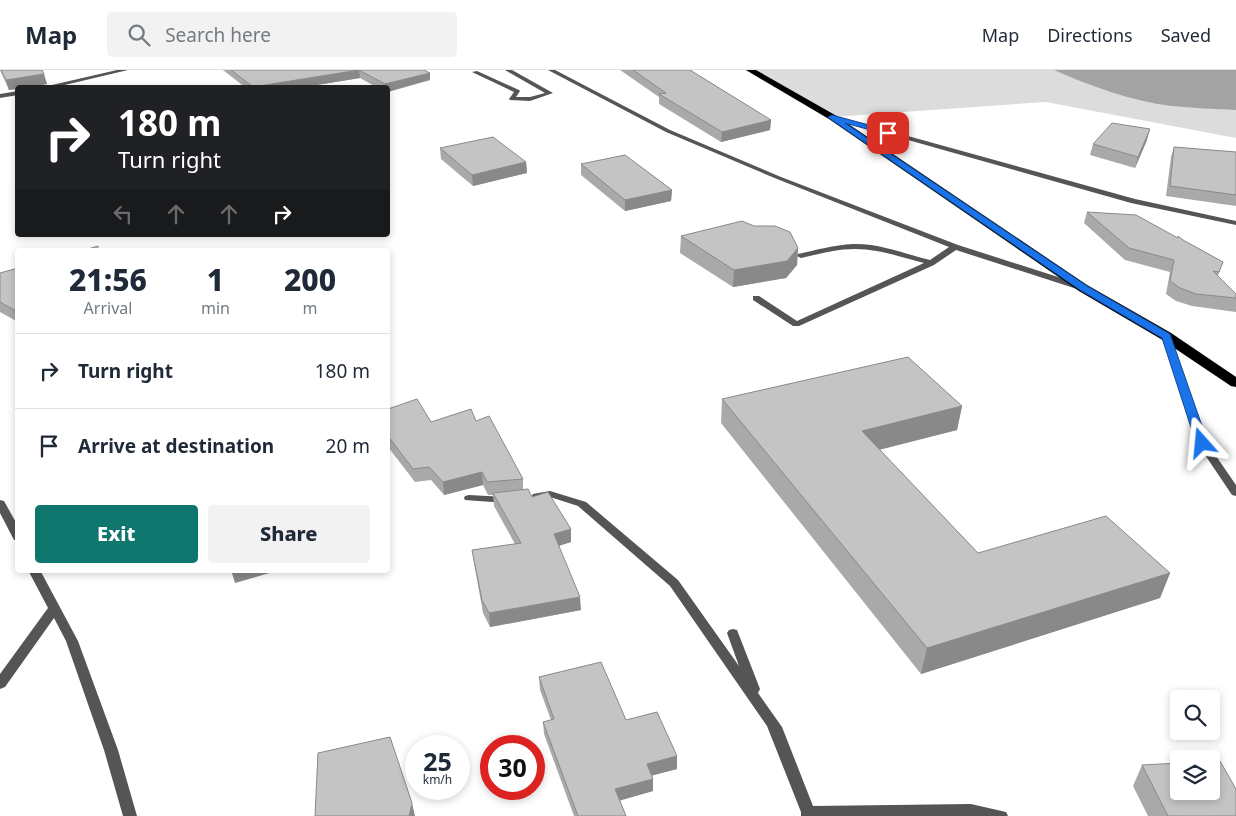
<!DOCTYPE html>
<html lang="en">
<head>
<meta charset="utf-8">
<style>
	:root { --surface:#fff; --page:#f2f2f3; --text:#1f2937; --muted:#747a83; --line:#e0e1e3; --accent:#0f766e }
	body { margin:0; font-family:"Noto Sans",sans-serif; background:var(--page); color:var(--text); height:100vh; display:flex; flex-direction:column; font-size:19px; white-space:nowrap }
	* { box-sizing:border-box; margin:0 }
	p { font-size:16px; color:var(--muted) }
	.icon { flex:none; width:28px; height:28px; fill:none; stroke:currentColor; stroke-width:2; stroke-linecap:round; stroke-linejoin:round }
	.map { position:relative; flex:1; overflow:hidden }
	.panel { position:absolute; left:15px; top:178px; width:375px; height:325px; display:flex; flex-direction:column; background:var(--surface); border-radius:5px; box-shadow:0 2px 8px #0003 }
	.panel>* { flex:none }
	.top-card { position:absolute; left:15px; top:15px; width:375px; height:152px; border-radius:5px; box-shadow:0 2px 8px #0003; background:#202124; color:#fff; overflow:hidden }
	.buttons { position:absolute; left:1170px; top:620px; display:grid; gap:10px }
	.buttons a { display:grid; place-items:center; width:50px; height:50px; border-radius:5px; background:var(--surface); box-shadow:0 2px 8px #0003; font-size:25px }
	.speed { position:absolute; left:405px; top:665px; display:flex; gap:10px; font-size:25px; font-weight:700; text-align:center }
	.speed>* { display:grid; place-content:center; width:65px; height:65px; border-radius:50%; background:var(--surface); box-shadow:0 2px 8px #0003; line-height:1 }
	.speed small { font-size:12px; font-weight:400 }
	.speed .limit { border:8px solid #d22; background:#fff; color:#111 }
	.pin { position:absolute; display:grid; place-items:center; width:42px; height:42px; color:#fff; margin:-21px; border-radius:10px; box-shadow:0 2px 8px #0006 }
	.me { position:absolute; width:55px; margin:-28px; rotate:342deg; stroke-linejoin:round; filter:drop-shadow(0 0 4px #0008) }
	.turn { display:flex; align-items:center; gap:18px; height:105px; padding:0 20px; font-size:22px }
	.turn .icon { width:65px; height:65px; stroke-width:2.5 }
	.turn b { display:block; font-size:35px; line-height:42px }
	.lanes { display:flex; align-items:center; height:48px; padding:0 20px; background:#0003; justify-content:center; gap:25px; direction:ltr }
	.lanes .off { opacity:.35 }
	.eta { display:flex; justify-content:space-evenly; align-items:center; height:85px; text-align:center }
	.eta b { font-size:30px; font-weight:800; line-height:35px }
	.action { display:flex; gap:10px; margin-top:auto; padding:10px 20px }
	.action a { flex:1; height:58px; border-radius:5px; background:var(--accent); color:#fff; font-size:20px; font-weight:800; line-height:58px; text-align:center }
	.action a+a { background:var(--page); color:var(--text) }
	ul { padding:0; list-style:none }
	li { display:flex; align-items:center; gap:15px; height:75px; padding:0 20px; border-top:1px solid var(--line) }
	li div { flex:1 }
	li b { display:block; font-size:19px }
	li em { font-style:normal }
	header { display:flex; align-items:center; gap:30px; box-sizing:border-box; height:70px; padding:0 25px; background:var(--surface); border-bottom:1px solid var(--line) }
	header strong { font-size:24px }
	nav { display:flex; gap:28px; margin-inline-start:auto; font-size:18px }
	.search { width:350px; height:45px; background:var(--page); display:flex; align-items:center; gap:12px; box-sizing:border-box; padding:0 18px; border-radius:5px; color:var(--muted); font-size:19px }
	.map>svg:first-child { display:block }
	.green { fill:#dcdcdc }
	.water { fill:#a3a3a3 }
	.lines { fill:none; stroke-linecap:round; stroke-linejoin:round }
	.highway-casing { stroke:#dbdbdb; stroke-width:1 }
	.street { fill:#555; fill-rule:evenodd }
	.highway { fill:#000; fill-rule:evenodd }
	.wall { fill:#a9a9a9 }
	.shaded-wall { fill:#898989 }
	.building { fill:#c4c4c4; stroke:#898989 }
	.route { fill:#1a73e8; stroke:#114b97 }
</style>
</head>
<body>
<header>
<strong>Map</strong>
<div class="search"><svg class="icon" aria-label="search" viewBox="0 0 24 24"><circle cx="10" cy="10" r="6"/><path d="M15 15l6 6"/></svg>Search here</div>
<nav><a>Map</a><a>Directions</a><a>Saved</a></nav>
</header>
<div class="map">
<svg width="1236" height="746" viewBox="0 0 1236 746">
	<rect width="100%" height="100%" fill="#fff"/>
	<polygon class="green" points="750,0 1054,0 1129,27 1150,32 1171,36 1236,40 1236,68 1046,32 832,47"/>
	<path class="water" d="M1054 0H1236V40C1214 39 1193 38 1171 36 1132 31 1090 16 1054 0Z"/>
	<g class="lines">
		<defs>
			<polygon id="highway" points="746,0 756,0 835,45 1087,215 1171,263 1236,307 1236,317 1231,316 1161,269 1079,221 829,49"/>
		</defs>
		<use href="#highway" class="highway-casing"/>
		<g class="street">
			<polygon points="117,0 128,0 52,18 39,18"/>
			<polygon points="505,0 512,0 553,23 530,31 510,30 509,29 514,22 472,2 477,1 519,20 520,21 516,27 530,27 545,23"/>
			<path d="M548 0H555L670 60 781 107 958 175 1083 215 1084 217 1083 219H1077L956 180 934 195 799 256H793L753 230V226H759L797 251 924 193C901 187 878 179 855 179 836 179 819 184 801 188L797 186 798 184C816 180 834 175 853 174 879 173 905 184 930 190L949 177 777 109 666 62Z"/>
			<polygon points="18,21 18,25 0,28 0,24"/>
			<polygon points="832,45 1135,129 1236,151 1236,155 1131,133 830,48 829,47"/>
			<polygon points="1166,263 1170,266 1207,373 1236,415 1236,426 1232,425 1197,373 1162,266"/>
			<polygon points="550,421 586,432 678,510 739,596 727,563 729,560 733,559 737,560 760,619 758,623 782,657 813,736 971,734 1006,742 1008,746 801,746 801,742 767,656 670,516 578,436 550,427 537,429 532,426 533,424"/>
			<polygon points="469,425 506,427 511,430 506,433 465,430 464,428 465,426"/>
			<polygon points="0,430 4,431 18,456 18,470 14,470 0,443"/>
			<polygon points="28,500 40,500 78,571 118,680 137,746 123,746 104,680 66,571 54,548 5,617 0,619 0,604 48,538"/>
		</g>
		<use href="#highway" class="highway"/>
	</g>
	<g class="wall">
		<polygon points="0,0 42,0 47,14 25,18 18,18 9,20"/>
		<polygon points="223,0 424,0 430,3 430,10 388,18 378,18 360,8 298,18 246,18"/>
		<polygon points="620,0 690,0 771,50 770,60 721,72 659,34 659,27"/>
		<polygon points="1147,70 1135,98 1090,85 1093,74"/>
		<polygon points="1174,77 1236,82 1236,136 1166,126 1171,87"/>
		<polygon points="440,78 526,92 527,103 473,116 441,89"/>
		<polygon points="581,94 672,120 671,131 625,141 581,105"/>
		<polygon points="1087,142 1183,170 1223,192 1218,206 1236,224 1236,242 1192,236 1176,231 1166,224 1170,202 1125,190 1084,153"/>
		<polygon points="681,166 798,178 797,195 786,208 733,217 680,183"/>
		<polygon points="18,198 18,252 0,242 0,203"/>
		<polygon points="722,329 962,336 957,360 879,380 978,483 1170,503 1160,528 921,604 721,353"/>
		<polygon points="388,339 431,352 476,351 523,409 523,419 532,427 571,472 559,476 581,540 490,557 483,543 474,493 472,480 515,474 494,436 493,425 488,425 483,415 444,425 431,410 415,412 388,377"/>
		<polygon points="539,607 626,650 677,686 677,699 652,705 653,721 620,730 626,746 574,746 544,664 543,652 551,650 540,620"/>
		<polygon points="1142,695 1236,746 1148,746 1133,716"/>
	</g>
	<g class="shaded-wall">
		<polygon points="359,0 360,8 298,18 253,17"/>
		<polygon points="430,3 430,10 388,22 388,18 386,18 385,14"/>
		<polygon points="44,4 47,14 25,18 18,18 18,19 9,20 6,10"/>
		<polygon points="771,50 770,60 721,72 722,62"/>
		<polygon points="1150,59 1147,70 1135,98 1138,87"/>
		<polygon points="526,92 527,103 473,116 472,105"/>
		<polygon points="672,120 671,131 625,141 625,130"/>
		<polygon points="798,178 797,195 786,208 733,217 734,200"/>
		<polygon points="18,239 18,251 14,240"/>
		<polygon points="962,336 957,360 858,385 862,361"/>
		<polygon points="482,402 483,415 444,425 443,412"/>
		<polygon points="571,459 571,472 554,477 554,464"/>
		<polygon points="231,500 280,500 235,513"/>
		<polygon points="1170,503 1160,528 921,604 927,578"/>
		<polygon points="580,527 581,540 490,557 489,543"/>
		<polygon points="677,686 677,699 647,707 647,694"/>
		<polygon points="653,709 653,721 615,732 615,719"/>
		<polygon points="412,733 415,746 409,746"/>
	</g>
	<g class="building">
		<polygon points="1,0 42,0 44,4 6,10"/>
		<polygon points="231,0 424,0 430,3 385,14 359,0 253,17"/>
		<polygon points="633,0 690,0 771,50 722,62 659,24 666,23"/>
		<polygon points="1112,53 1150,59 1138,87 1093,74"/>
		<polygon points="493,67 526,92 472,105 440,78"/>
		<polygon points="1174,77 1236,82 1236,125 1170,116"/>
		<polygon points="625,85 672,120 625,130 581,94"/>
		<polygon points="1087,142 1136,145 1178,168 1178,166 1183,170 1223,192 1219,202 1213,201 1236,224 1236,228 1196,224 1180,218 1170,211 1174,190 1129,178"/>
		<polygon points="742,151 754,156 775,156 790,162 798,178 787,191 734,200 681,166"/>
		<polygon points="98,176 98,180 85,180"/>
		<polygon points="18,198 18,239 14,240 0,232 0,203"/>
		<polygon points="908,287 962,336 862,361 978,483 1106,446 1170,503 927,578 722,329"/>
		<polygon points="417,329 431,352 471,339 476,351 489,346 523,409 487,412 482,402 443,412 429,397 413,399 388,366 388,339"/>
		<polygon points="528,419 532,427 548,422 571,459 554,464 580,527 489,543 482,530 472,480 521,473 493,423"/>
		<polygon points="601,592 626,650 657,642 677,686 647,694 653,709 615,719 626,746 578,746 543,652 554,649 539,607"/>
		<polygon points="390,667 412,733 409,746 315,746 318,683"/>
		<polygon points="1211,691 1220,691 1236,719 1236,746 1168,746 1142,695 1179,693 1179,721 1211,721"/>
	</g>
	<polygon class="route" points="832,45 891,61 891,64 888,65 845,53 1087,216 1170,264 1208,373 1206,375 1202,376 1196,373 1162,268 1080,220 829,48 828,47"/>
</svg>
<div class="buttons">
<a><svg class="icon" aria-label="search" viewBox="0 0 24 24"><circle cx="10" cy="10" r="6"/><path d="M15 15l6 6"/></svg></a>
<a><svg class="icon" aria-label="layers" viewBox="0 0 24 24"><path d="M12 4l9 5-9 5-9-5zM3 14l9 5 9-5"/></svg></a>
</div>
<div class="speed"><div>25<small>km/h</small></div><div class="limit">30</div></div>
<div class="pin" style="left:888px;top:63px;background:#d93025"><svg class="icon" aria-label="arrive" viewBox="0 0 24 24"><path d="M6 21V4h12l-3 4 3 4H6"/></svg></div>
<svg class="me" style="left:1202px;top:373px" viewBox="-20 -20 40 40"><path d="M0-17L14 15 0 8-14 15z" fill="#1a73e8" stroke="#fff" stroke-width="4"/></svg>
<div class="top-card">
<div class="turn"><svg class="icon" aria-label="right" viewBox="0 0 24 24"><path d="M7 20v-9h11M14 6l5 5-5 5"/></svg><div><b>180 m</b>Turn right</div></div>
<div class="lanes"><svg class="icon off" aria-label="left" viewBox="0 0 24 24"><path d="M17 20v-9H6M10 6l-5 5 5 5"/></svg><svg class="icon off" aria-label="ahead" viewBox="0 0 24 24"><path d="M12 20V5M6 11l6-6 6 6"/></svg><svg class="icon off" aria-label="ahead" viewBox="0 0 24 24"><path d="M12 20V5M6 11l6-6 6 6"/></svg><svg class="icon" aria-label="right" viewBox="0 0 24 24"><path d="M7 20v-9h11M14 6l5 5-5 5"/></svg></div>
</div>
<section class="panel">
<div class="eta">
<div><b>21:56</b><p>Arrival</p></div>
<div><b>1</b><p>min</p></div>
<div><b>200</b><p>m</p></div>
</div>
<ul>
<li><svg class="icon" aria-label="right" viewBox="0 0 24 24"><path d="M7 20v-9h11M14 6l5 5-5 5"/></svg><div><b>Turn right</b></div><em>180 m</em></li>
<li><svg class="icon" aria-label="arrive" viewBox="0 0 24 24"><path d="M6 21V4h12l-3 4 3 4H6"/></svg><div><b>Arrive at destination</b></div><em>20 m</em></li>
</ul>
<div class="action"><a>Exit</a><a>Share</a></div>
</section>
</div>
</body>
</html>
